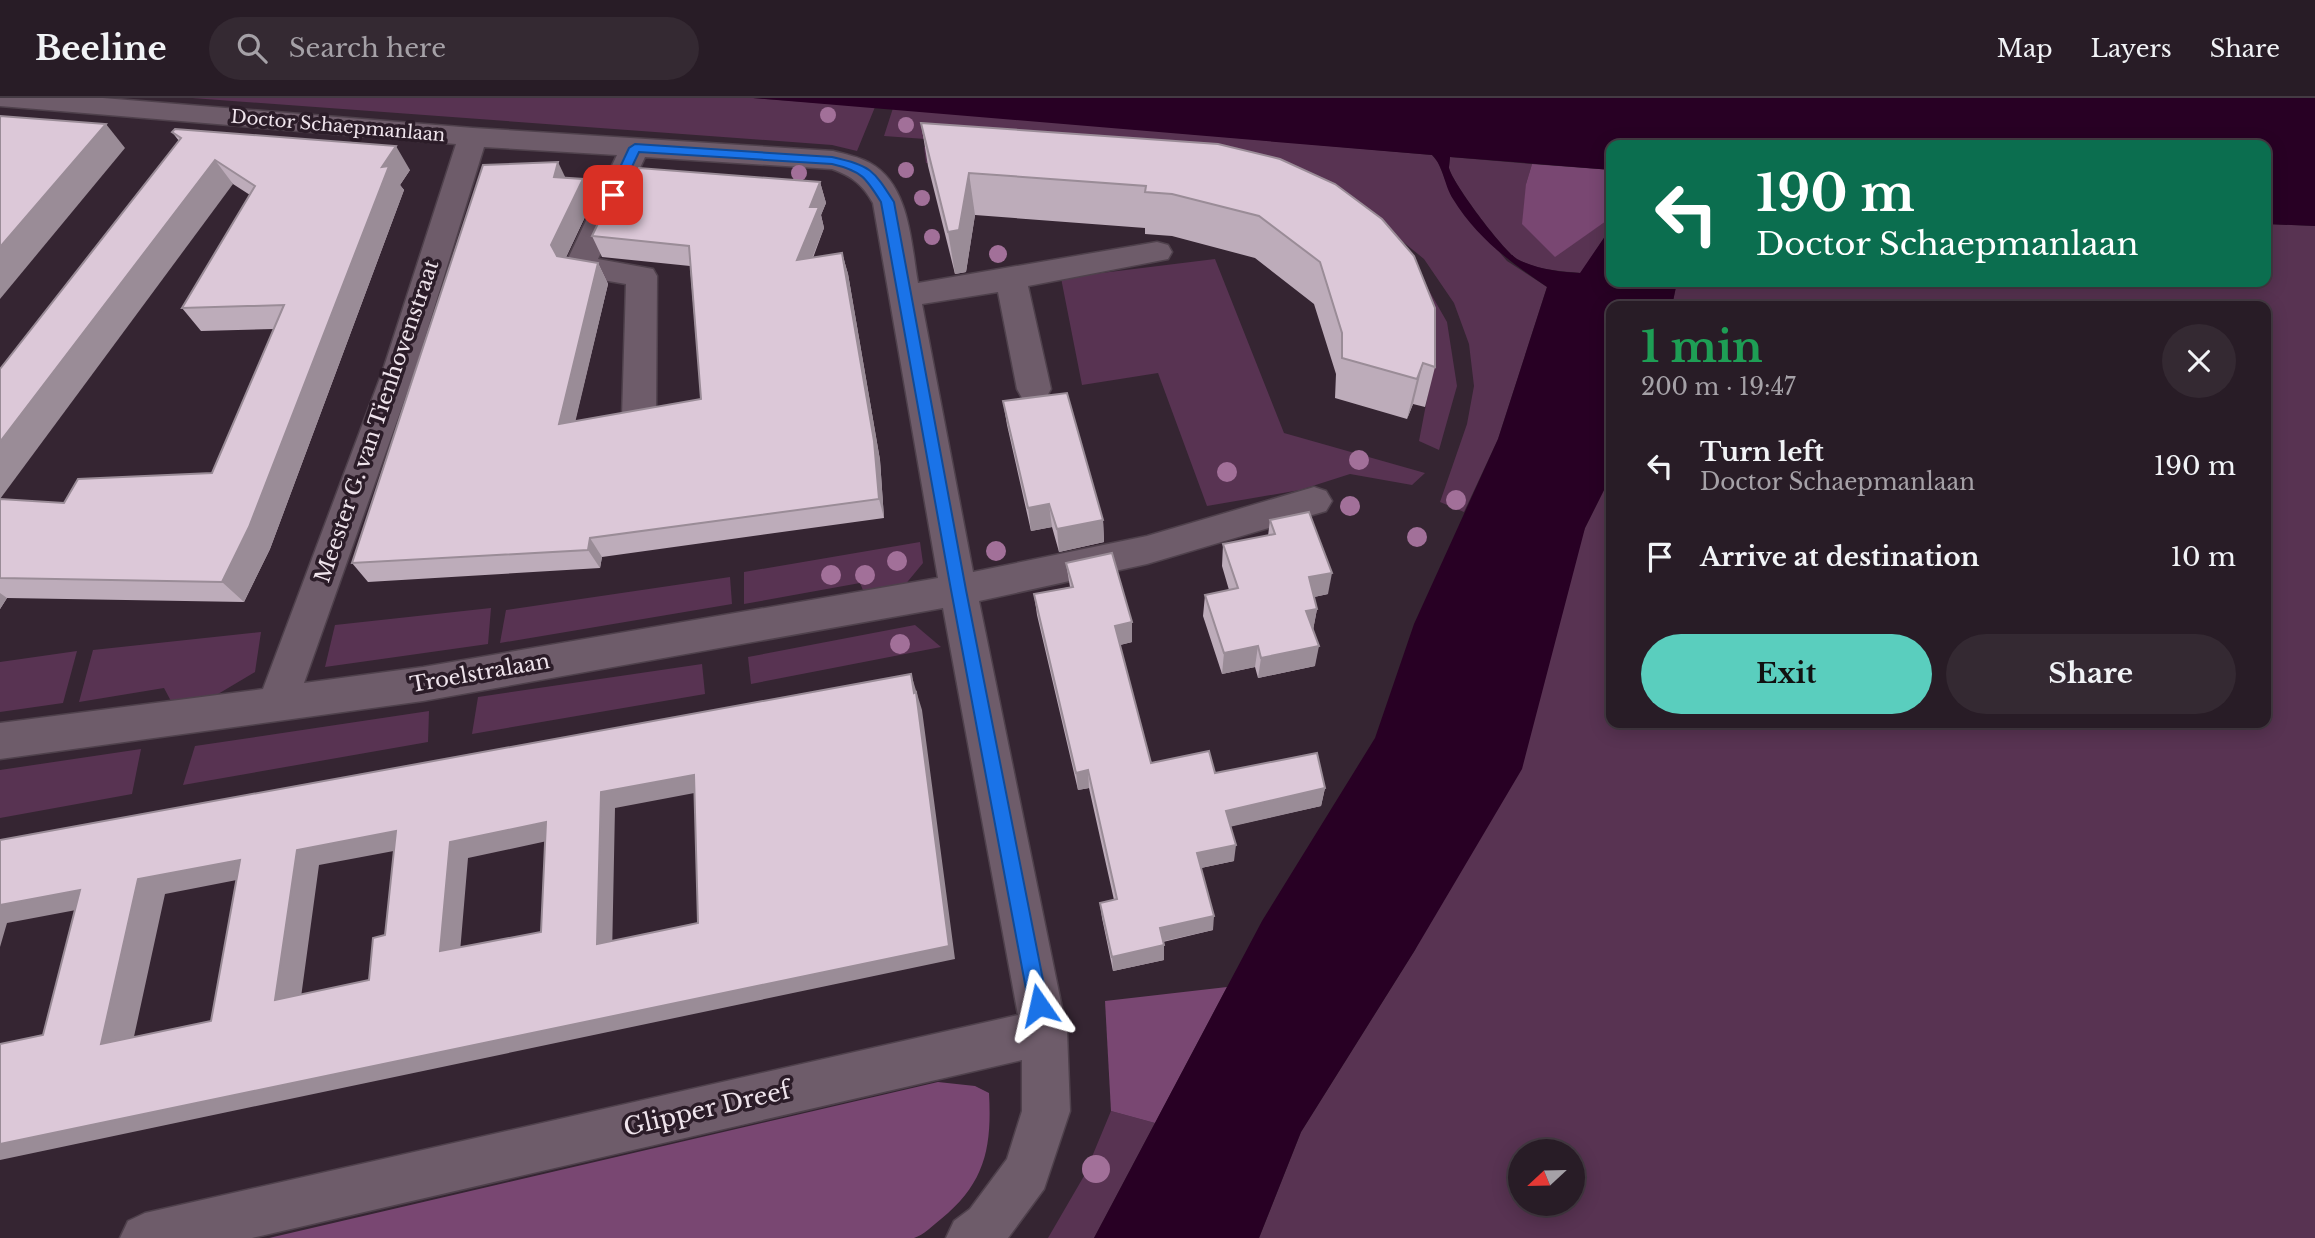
<!DOCTYPE html>
<html lang="en">
<head>
<meta charset="utf-8">
<style>
	:root { --surface:#281c26; --page:#342932; --text:#f1f3f6; --muted:#a5a1a7; --line:#443a43; --accent:#5acebe }
	body { margin:0; font-family:"Libre Baskerville",serif; background:var(--page); color:var(--text); height:100vh; display:flex; flex-direction:column; font-size:26px; white-space:nowrap }
	* { box-sizing:border-box; margin:0 }
	p { font-size:23px; color:var(--muted) }
	.icon { flex:none; width:38px; height:38px; fill:none; stroke:currentColor; stroke-width:2; stroke-linecap:round; stroke-linejoin:round }
	.map { position:relative; flex:1; overflow:hidden }
	.details { position:absolute; left:1606px; top:203px; width:665px; height:427px; display:flex; flex-direction:column; background:var(--surface); border-radius:14px; box-shadow:0 4px 18px #0003,0 0 0 2px var(--line) }
	.details>* { flex:none }
	.hud { position:absolute; left:1606px; top:42px; width:665px; height:147px; border-radius:14px; box-shadow:0 4px 18px #0003,0 0 0 2px var(--line); background:#0b6e4f; color:#fff; overflow:hidden }
	.needle { width:46px; rotate:248deg }
	.tools { position:absolute; left:1508px; top:1041px; display:grid; gap:14px }
	.tools a { display:grid; place-items:center; width:77px; height:77px; border-radius:50%; background:var(--surface); box-shadow:0 4px 18px #0003,0 0 0 2px var(--line); font-size:35px }
	.pin { position:absolute; display:grid; place-items:center; width:60px; height:60px; color:#fff; margin:-30px; border-radius:14px; box-shadow:0 4px 10px #0006 }
	.me { position:absolute; width:77px; margin:-38px; rotate:349deg; stroke-linejoin:round; filter:drop-shadow(0 0 5px #0008) }
	.turn { display:flex; align-items:center; gap:24px; height:147px; padding:0 35px; font-size:32px }
	.turn .icon { width:91px; height:91px; stroke-width:2.5 }
	.turn b { display:block; font-size:49px; line-height:60px }
	.round { display:grid; place-items:center; flex:none; width:74px; height:74px; border-radius:37px; background:var(--page) }
	.summary { display:flex; align-items:center; justify-content:space-between; height:119px; padding:0 35px }
	h1 { font-size:42px; font-weight:700; line-height:52px; color:#1e9e55 }
	.action { display:flex; gap:14px; margin-top:auto; padding:14px 35px }
	.action a { flex:1; height:80px; border-radius:42px; background:var(--accent); color:#111; font-size:28px; font-weight:700; line-height:80px; text-align:center }
	.action a+a { background:var(--page); color:var(--text) }
	ul { padding:0; list-style:none }
	li { display:flex; align-items:center; gap:21px; height:91px; padding:0 35px }
	li div { flex:1 }
	li b { display:block; font-size:26px }
	li em { font-style:normal }
	header { display:flex; align-items:center; gap:42px; box-sizing:border-box; height:98px; padding:0 35px; background:var(--surface); border-bottom:2px solid var(--line) }
	header strong { font-size:33px }
	nav { display:flex; gap:38px; margin-inline-start:auto; font-size:24px }
	.search { width:490px; height:63px; background:var(--page); display:flex; align-items:center; gap:18px; box-sizing:border-box; padding:0 24px; border-radius:38px; color:var(--muted); font-size:26px }
	.map>svg:first-child { display:block }
	.green { fill:#583352; fill-rule:evenodd }
	.forest { fill:#794772 }
	.water { fill:#280024 }
	.lines { fill:none; stroke-linecap:round; stroke-linejoin:round }
	.minor-casing { stroke:#4f414c; stroke-width:3 }
	.minor { fill:#6e5c6a; fill-rule:evenodd }
	.tree { fill:#a27099 }
	.wall { fill:#bdacba }
	.shaded-wall { fill:#9a8c97 }
	.building { fill:#dcc8d8; stroke:#9a8c97; stroke-width:2; fill-rule:evenodd }
	.route { fill:#1a73e8; stroke:#114b97; stroke-width:2 }
	.labels { text-anchor:middle; stroke-width:7; stroke-linejoin:round; paint-order:stroke }
	.far-street-label { font-size:18px; fill:#efe4ec; stroke:#2b1c28 }
	.street-label { font-size:21px; fill:#efe4ec; stroke:#2b1c28 }
	.near-street-label { font-size:24px; fill:#efe4ec; stroke:#2b1c28 }
</style>
</head>
<body>
<header>
<strong>Beeline</strong>
<div class="search"><svg class="icon" aria-label="search" viewBox="0 0 24 24"><circle cx="10" cy="10" r="6"/><path d="M15 15l6 6"/></svg>Search here</div>
<nav><a>Map</a><a>Layers</a><a>Share</a></nav>
</header>
<div class="map">
<svg width="2315" height="1140" viewBox="0 0 2315 1140">
	<rect width="100%" height="100%" fill="#352532"/>
	<g class="green">
		<polygon points="192,0 753,0 875,9 857,53 832,47"/>
		<polygon points="893,10 1432,57 1438,64 1452,99 1507,163 1547,189 1498,341 1464,414 1440,404 1467,326 1474,288 1469,246 1454,205 1424,161 1369,116 1176,59 884,38"/>
		<polygon points="924,49 1242,74 1419,175 1447,224 1457,288 1439,352 1419,343 1436,254 1421,211 1244,95 926,65"/>
		<path d="M1450 59 1532 66 1526 86 1555 158 1612 119V128L1581 175C1560 173 1536 172 1517 161 1503 152 1453 86 1449 70 1449 69 1450 60 1450 59Z"/>
		<path d="M2266 126 2315 128V1140H1259L1301 1034 1415 852 1585 430 1612 376V625H2266V208H1672L1677 184H2266ZM1521 1054H1573V1106H1521Z"/>
		<polygon points="1215,161 1284,335 1425,375 1412,387 1350,376 1300,392 1207,408 1158,275 1082,287 1061,180"/>
		<polygon points="920,444 923,465 904,488 865,497 860,485 744,506 744,474"/>
		<polygon points="730,479 732,506 500,545 506,512"/>
		<polygon points="491,510 488,546 325,569 335,527"/>
		<polygon points="915,527 941,549 751,586 748,559"/>
		<polygon points="261,534 255,574 218,596 172,605 164,590 79,604 93,552"/>
		<polygon points="77,553 63,605 0,614 0,564"/>
		<polygon points="702,566 705,596 472,636 478,599"/>
		<polygon points="429,613 428,644 183,687 195,648"/>
		<polygon points="141,651 132,696 0,720 0,672"/>
		<polygon points="1111,1013 1155,1025 1094,1140 1048,1140 1084,1078"/>
	</g>
	<g class="forest">
		<polygon points="1532,66 1612,72 1612,119 1555,159 1522,126 1526,86"/>
		<polygon points="1227,889 1155,1025 1111,1013 1105,903"/>
		<path d="M938 984 975 988 989 995C992 1050 985 1085 941 1121 932 1128 924 1137 914 1140H269Z"/>
	</g>
	<path class="water" d="M753 0H2315V128L2266 126V47H1612V72L1450 59C1450 61 1449 68 1449 70 1453 86 1503 152 1517 161 1536 171 1560 174 1580 175L1612 128V184H1677L1672 208H1612V376L1585 430 1522 671 1415 852 1301 1034 1259 1140H1094L1262 823 1375 640 1414 526 1498 341 1547 189C1510 164 1477 140 1453 101 1444 87 1444 69 1432 57Z"/>
	<g class="lines">
		<defs>
			<path id="minor" d="M0 0H103L473 30 833 53C845 56 859 59 870 65 910 87 911 146 918 185L1157 144 1168 147 1172 154 1168 161 1028 188 1051 291 1046 300 1034 303 1022 300 1017 291 998 194 922 206 973 474 1147 438 1314 389 1326 393 1332 403 1326 413 1147 466 979 503 1067 934 1070 1013 1044 1091 1008 1140H946L954 1123 970 1111 1007 1061 1022 1013V962L252 1140H120L128 1123 145 1115 1018 917 943 510 423 603 0 661V625L263 591 383 272 456 46 0 8ZM484 49 617 57 564 169 568 176 626 186 622 319 627 328 639 331 651 328 656 319 657 178 653 171 598 161 645 59 832 71C852 78 863 87 873 105L938 480 423 569 304 585 415 272Z"/>
		</defs>
		<use href="#minor" class="minor-casing"/>
		<use href="#minor" class="minor"/>
	</g>
	<g class="tree">
		<circle cx="828" cy="17" r="8"/>
		<circle cx="906" cy="27" r="8"/>
		<circle cx="906" cy="72" r="8"/>
		<circle cx="799" cy="75" r="8"/>
		<circle cx="922" cy="100" r="8"/>
		<circle cx="932" cy="139" r="8"/>
		<circle cx="998" cy="156" r="9"/>
		<circle cx="1359" cy="362" r="10"/>
		<circle cx="1227" cy="374" r="10"/>
		<circle cx="1456" cy="402" r="10"/>
		<circle cx="1350" cy="408" r="10"/>
		<circle cx="1417" cy="439" r="10"/>
		<circle cx="996" cy="453" r="10"/>
		<circle cx="897" cy="463" r="10"/>
		<circle cx="831" cy="477" r="10"/>
		<circle cx="865" cy="477" r="10"/>
		<circle cx="900" cy="546" r="10"/>
		<circle cx="1096" cy="1071" r="14"/>
	</g>
	<g class="wall">
		<polygon points="921,25 1218,46 1435,269 1425,309 1413,306 1407,321 1335,300 1336,276 1314,206 1255,160 1172,138 1145,136 1145,130 975,117 966,174 955,176 928,68"/>
		<polygon points="172,34 410,72 400,87 404,92 270,451 244,504 7,500 0,511 0,401 64,405 212,375 274,231 201,233 182,210 250,97 233,86 179,43"/>
		<polygon points="565,80 593,102 566,159 598,165 608,186 575,323 701,301 690,168 602,159 592,138 632,85 820,84 826,105 821,117 824,130 813,160 842,155 848,176 880,362 884,420 602,459 600,470 368,484 352,465"/>
		<polygon points="1003,303 1103,422 1104,444 1059,454 1052,429 1031,433 1007,327"/>
		<polygon points="1270,422 1328,496 1314,499 1317,511 1313,532 1315,568 1258,580 1255,569 1222,576 1203,518 1205,497 1229,492 1222,468 1223,446 1268,438"/>
		<polygon points="1066,465 1132,524 1132,544 1120,547 1151,665 1325,690 1321,708 1231,728 1234,763 1201,770 1213,832 1163,844 1164,862 1113,873 1102,820 1100,805 1114,802 1089,690 1078,692 1037,517 1034,496 1070,489"/>
	</g>
	<g class="shaded-wall">
		<polygon points="106,26 125,50 0,201 0,149"/>
		<polygon points="396,48 410,72 400,87 404,92 270,451 244,504 222,484 382,69"/>
		<polygon points="215,62 233,86 0,401 0,344"/>
		<polygon points="558,64 568,85 554,79"/>
		<polygon points="969,75 975,117 966,174 955,176 948,134"/>
		<polygon points="583,81 593,102 562,168 551,147"/>
		<polygon points="820,84 826,105 821,117 824,130 803,183 797,162 810,109"/>
		<polygon points="842,155 848,176 880,362 884,420 879,401"/>
		<polygon points="598,165 608,186 570,346 559,326"/>
		<polygon points="1423,265 1413,306 1407,321 1417,281"/>
		<polygon points="1049,406 1052,429 1031,433 1028,410"/>
		<polygon points="1103,422 1104,444 1059,454 1057,431"/>
		<polygon points="590,440 602,459 600,470 588,452"/>
		<polygon points="1332,475 1328,496 1305,501 1309,479"/>
		<polygon points="0,495 7,500 0,511"/>
		<polygon points="1317,511 1313,532 1306,513"/>
		<polygon points="1132,524 1132,544 1116,548 1115,528"/>
		<polygon points="1258,548 1255,569 1222,576 1224,555"/>
		<polygon points="1319,548 1315,568 1258,580 1261,560"/>
		<polygon points="911,576 922,612 955,861 0,1062 0,1046 949,848"/>
		<polygon points="1088,672 1089,690 1078,692 1076,675"/>
		<polygon points="694,677 705,693 615,710 612,859 597,846 601,694"/>
		<polygon points="1325,690 1321,708 1225,730 1226,713"/>
		<polygon points="546,724 561,740 468,760 459,866 440,853 450,744"/>
		<polygon points="396,733 415,749 319,767 299,914 275,902 297,752"/>
		<polygon points="1236,747 1234,763 1196,771 1197,755"/>
		<polygon points="240,762 263,777 165,796 130,957 101,946 138,781"/>
		<polygon points="80,792 108,806 7,825 0,849 0,807"/>
		<polygon points="1214,818 1213,832 1160,844 1160,830"/>
		<polygon points="1164,847 1164,862 1113,873 1112,859"/>
	</g>
	<g class="building">
		<polygon points="0,18 106,26 0,149"/>
		<polygon points="921,25 1218,46 1280,61 1335,86 1382,121 1414,158 1435,210 1435,269 1423,265 1417,281 1342,260 1342,235 1320,164 1259,118 1172,96 1145,94 1146,88 969,75 959,132 948,134"/>
		<polygon points="175,31 396,48 382,69 389,68 249,429 222,484 0,480 0,401 64,405 78,381 212,375 284,207 182,210 255,88 215,62 0,344 0,271 181,40 172,34"/>
		<polygon points="558,64 554,79 583,81 551,147 557,158 598,165 559,326 701,301 689,148 592,138 618,84 632,85 639,70 820,84 810,109 819,109 797,162 842,155 874,343 879,401 590,440 588,452 352,465 483,67"/>
		<polygon points="1067,295 1103,422 1057,431 1049,406 1028,410 1003,303"/>
		<polygon points="1309,414 1332,475 1309,479 1317,511 1306,513 1319,548 1261,560 1258,548 1224,555 1205,497 1238,490 1223,446 1275,436 1270,422"/>
		<polygon points="1112,455 1132,524 1115,528 1151,665 1209,653 1215,675 1317,655 1325,690 1226,713 1236,747 1197,755 1214,818 1160,830 1164,847 1112,859 1100,805 1117,801 1088,672 1076,675 1034,496 1073,489 1066,465"/>
		<path d="M911 576 914 595 916 594 949 848 0 1046V946L43 937 80 792 0 807V742ZM694 677 698 825 597 846 601 694ZM546 724 541 834 440 853 450 744ZM396 733 385 837 373 840 369 882 275 902 297 752ZM240 762 211 923 101 946 138 781Z"/>
	</g>
	<path class="route" d="M635 46 832 59C871 68 873 71 894 104L966 492 1048 907 1045 913 1039 916 1032 913 1029 907 951 492 881 104C866 80 862 73 832 66L639 54 617 100H608L607 97 629 50Z"/>
	<g class="labels">
		<g class="far-street-label">
			<text transform="translate(338 28) rotate(5)" y="6">Doctor Schaepmanlaan</text>
		</g>
		<g class="street-label">
			<text transform="translate(377 323) rotate(-71)" y="7">Meester G. van Tienhovenstraat</text>
			<text transform="translate(480 575) rotate(-10)" y="7">Troelstralaan</text>
		</g>
		<g class="near-street-label">
			<text transform="translate(707 1011) rotate(-13)" y="8">Glipper Dreef</text>
		</g>
	</g>
</svg>
<div class="tools">
<a><svg class="needle" viewBox="-14 -14 28 28"><path d="M0-13l5 13h-10z" fill="#e53935"/><path d="M0 13l5-13h-10z" fill="#a5a1a7"/></svg></a>
</div>
<div class="pin" style="left:613px;top:97px;background:#d93025"><svg class="icon" aria-label="arrive" viewBox="0 0 24 24"><path d="M6 21V4h12l-3 4 3 4H6"/></svg></div>
<svg class="me" style="left:1039px;top:907px" viewBox="-20 -20 40 40"><path d="M0-17L14 15 0 8-14 15z" fill="#1a73e8" stroke="#fff" stroke-width="4"/></svg>
<div class="hud">
<div class="turn"><svg class="icon" aria-label="left" viewBox="0 0 24 24"><path d="M17 20v-9H6M10 6l-5 5 5 5"/></svg><div><b>190 m</b>Doctor Schaepmanlaan</div></div>
</div>
<section class="details">
<div class="summary"><div><h1>1 min</h1><p>200 m · 19:47</p></div><a class="round"><svg class="icon" aria-label="close" viewBox="0 0 24 24"><path d="M6 6l12 12M18 6L6 18"/></svg></a></div>
<ul>
<li><svg class="icon" aria-label="left" viewBox="0 0 24 24"><path d="M17 20v-9H6M10 6l-5 5 5 5"/></svg><div><b>Turn left</b><p>Doctor Schaepmanlaan</p></div><em>190 m</em></li>
<li><svg class="icon" aria-label="arrive" viewBox="0 0 24 24"><path d="M6 21V4h12l-3 4 3 4H6"/></svg><div><b>Arrive at destination</b></div><em>10 m</em></li>
</ul>
<div class="action"><a>Exit</a><a>Share</a></div>
</section>
</div>
</body>
</html>
